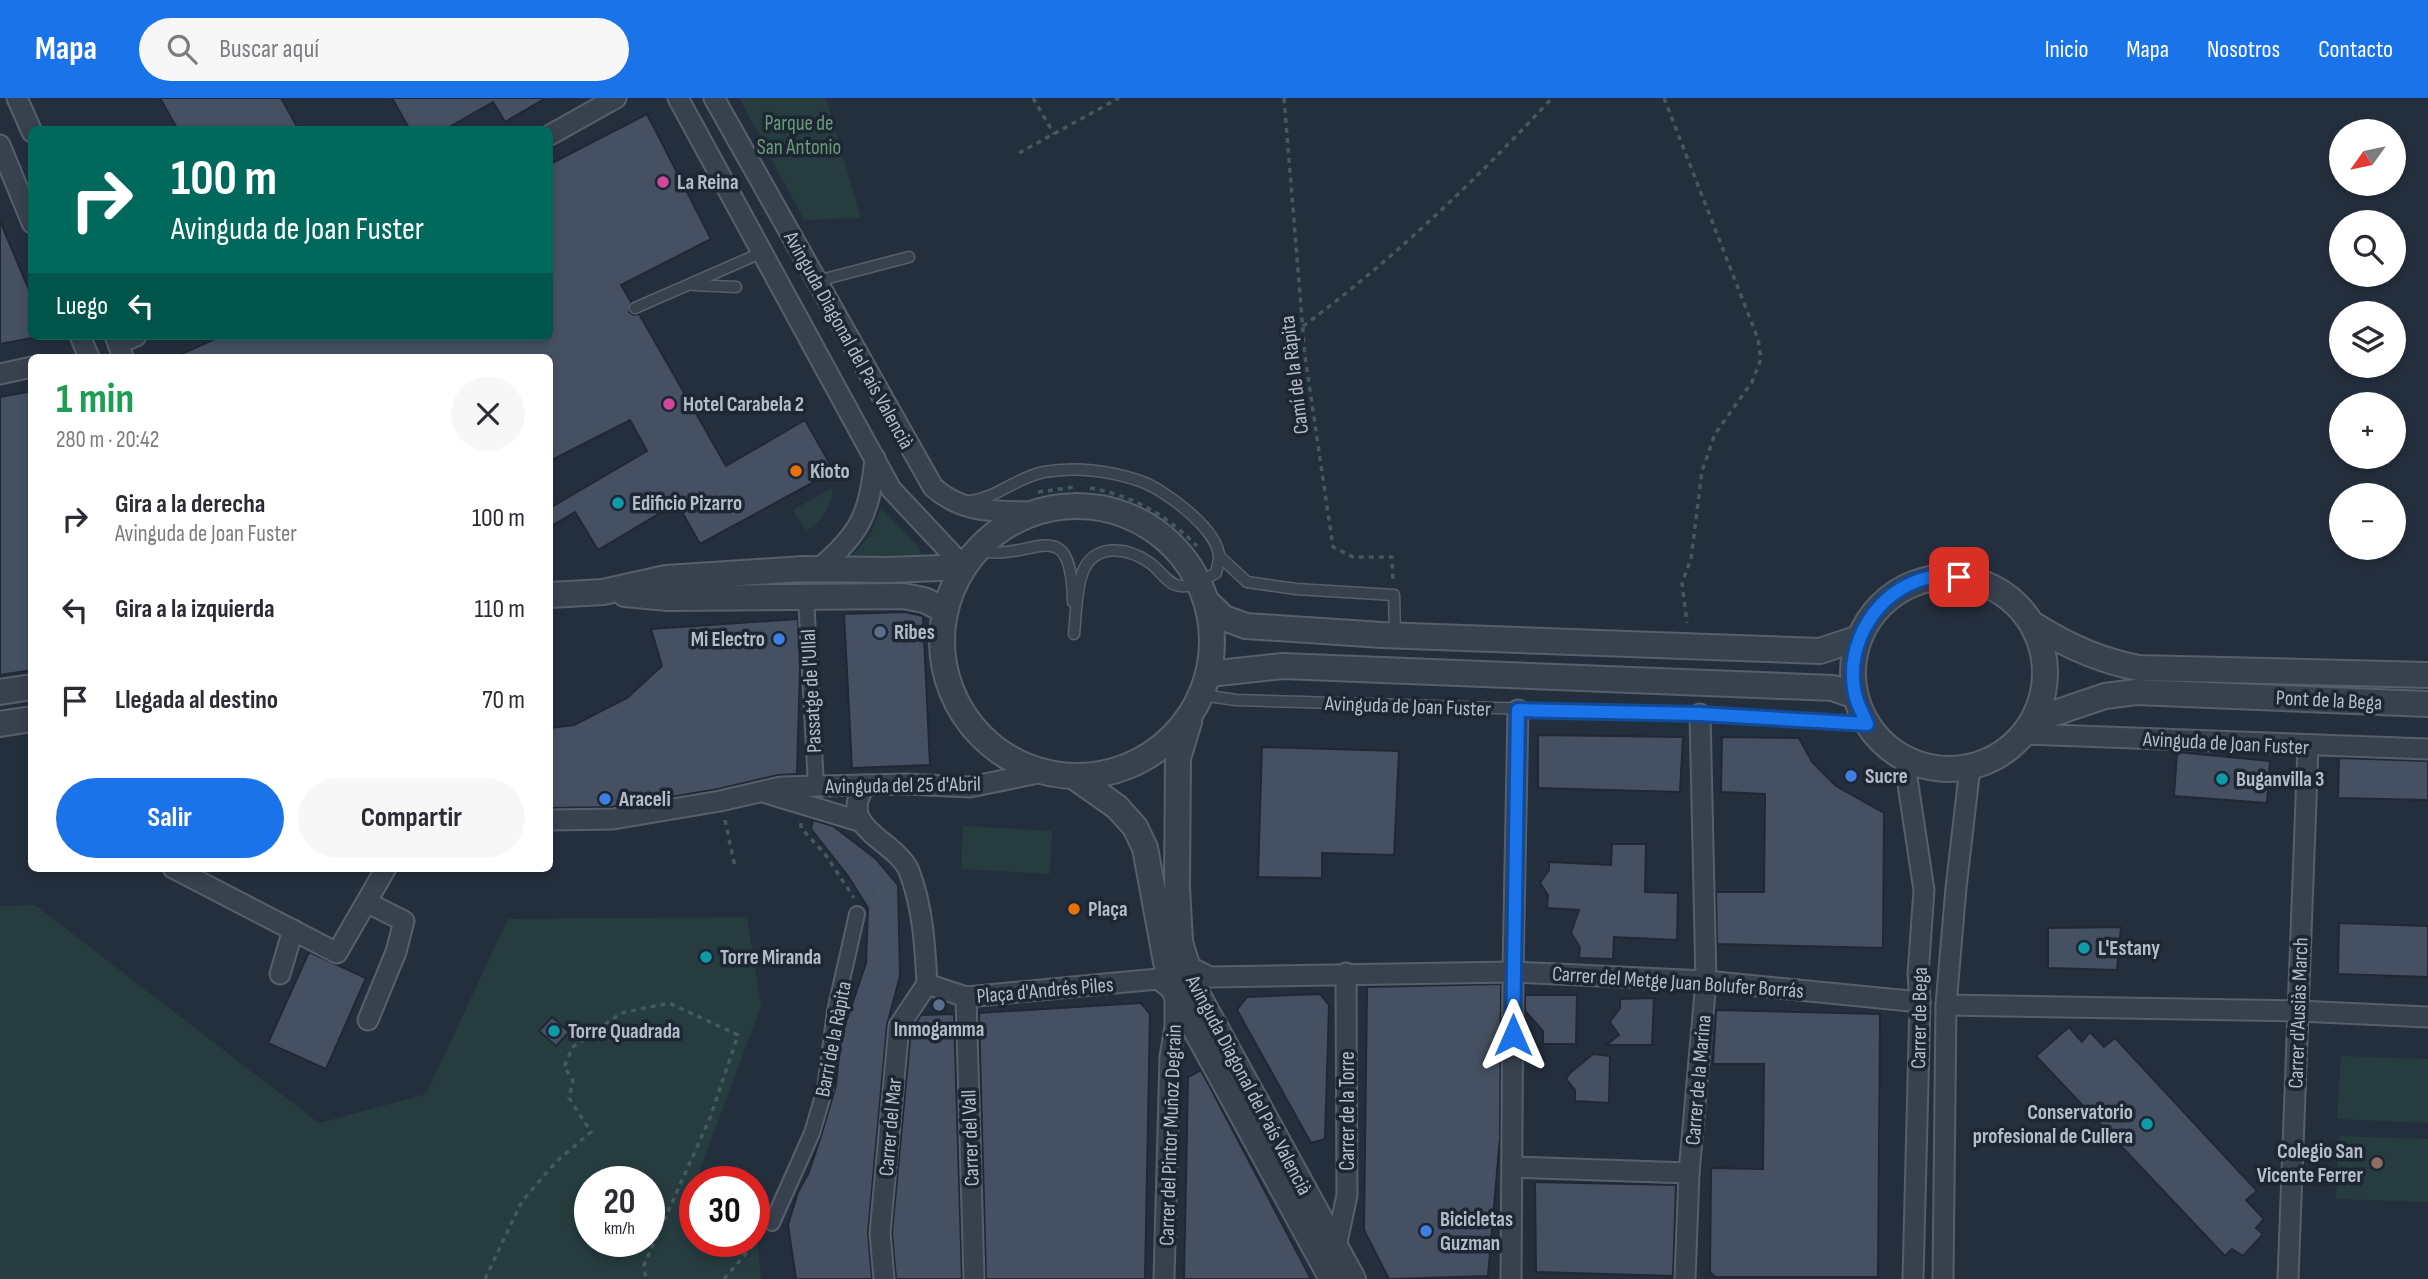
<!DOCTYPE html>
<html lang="es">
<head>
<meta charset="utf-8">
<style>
	:root { --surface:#fff; --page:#f7f7f7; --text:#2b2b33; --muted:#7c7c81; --accent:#1a73e8 }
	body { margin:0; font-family:"Sofia Sans Condensed",sans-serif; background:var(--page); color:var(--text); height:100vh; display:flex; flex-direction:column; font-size:26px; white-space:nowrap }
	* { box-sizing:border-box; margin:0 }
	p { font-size:23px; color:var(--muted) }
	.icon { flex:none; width:38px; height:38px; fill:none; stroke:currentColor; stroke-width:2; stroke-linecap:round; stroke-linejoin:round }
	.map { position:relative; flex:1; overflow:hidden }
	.drawer { position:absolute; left:28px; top:256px; width:525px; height:518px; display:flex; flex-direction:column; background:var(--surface); border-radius:10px; box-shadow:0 4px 10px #0003 }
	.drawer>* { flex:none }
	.guide { position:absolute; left:28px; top:28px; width:525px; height:214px; border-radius:10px; box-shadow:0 4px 10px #0003; background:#00695c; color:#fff; overflow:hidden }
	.needle { width:46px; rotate:237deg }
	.buttons { position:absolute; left:2329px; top:21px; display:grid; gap:14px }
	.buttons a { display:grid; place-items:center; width:77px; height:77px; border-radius:50%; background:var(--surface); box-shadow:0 4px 10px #0003; font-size:35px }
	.speed { position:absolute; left:574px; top:1068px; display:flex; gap:14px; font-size:35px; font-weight:700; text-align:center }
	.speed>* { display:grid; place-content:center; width:91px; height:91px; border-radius:50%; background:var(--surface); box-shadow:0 4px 10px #0003; line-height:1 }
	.speed small { font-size:18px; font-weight:400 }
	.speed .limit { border:10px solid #d22; background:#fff; color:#111 }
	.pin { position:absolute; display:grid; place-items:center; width:60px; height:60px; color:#fff; margin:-30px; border-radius:14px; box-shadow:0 4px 10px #0006 }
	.me { position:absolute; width:77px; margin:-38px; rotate:0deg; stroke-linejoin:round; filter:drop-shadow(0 0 5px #0008) }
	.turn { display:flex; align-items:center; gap:24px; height:147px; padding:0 28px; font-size:32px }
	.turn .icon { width:91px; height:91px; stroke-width:2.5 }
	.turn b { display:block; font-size:49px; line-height:60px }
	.then { display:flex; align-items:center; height:66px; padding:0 28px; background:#0003; gap:14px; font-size:26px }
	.round { display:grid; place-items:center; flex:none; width:74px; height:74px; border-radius:37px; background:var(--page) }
	.overview { display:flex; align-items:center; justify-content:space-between; height:119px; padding:0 28px }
	h1 { font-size:42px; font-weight:700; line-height:52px; color:#1e9e55 }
	.primary-button { display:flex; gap:14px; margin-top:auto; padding:14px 28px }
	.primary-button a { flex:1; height:80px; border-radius:42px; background:var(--accent); color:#fff; font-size:28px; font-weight:700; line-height:80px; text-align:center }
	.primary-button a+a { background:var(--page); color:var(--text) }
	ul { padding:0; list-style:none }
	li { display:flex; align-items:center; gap:21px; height:91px; padding:0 28px }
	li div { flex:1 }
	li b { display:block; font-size:26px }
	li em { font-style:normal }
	header { display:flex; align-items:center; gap:42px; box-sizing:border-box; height:98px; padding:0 35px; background:var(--accent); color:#fff }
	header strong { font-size:33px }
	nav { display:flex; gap:38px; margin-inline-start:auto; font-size:24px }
	.search { width:490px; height:63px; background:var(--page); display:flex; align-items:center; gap:18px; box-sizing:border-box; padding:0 24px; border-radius:38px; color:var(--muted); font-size:26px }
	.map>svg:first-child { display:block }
	.green { fill:#263c3f; fill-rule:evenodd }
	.building { fill:#455162; stroke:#1f2835; stroke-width:2 }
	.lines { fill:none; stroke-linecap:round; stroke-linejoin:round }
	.service-casing { stroke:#565f6c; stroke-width:13 }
	.pedestrian-casing { stroke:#565f6c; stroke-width:18 }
	.minor-casing { stroke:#565f6c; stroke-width:23 }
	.tertiary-casing { stroke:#565f6c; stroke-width:28 }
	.path { stroke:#44595c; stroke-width:3.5; stroke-dasharray:5 5; stroke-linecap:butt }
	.service { stroke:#38414e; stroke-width:10 }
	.pedestrian { stroke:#38414e; stroke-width:14 }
	.minor { stroke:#38414e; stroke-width:19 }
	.tertiary { stroke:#38414e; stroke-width:24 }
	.route-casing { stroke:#114b97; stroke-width:18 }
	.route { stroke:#1a73e8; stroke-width:12 }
	.hotel-dot { fill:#d1479c; stroke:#1d2633; stroke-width:2.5 }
	.food-dot { fill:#e8710a; stroke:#1d2633; stroke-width:2.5 }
	.culture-dot { fill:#0f9aa8; stroke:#1d2633; stroke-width:2.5 }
	.service-dot { fill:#5c6f8a; stroke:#1d2633; stroke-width:2.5 }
	.shop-dot { fill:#3f7fe0; stroke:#1d2633; stroke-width:2.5 }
	.education-dot { fill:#8d6e63; stroke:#1d2633; stroke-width:2.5 }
	.labels { text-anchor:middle; stroke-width:7; stroke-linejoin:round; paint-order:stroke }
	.park-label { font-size:21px; fill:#6b9a76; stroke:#1d2633 }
	.poi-label { font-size:21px; font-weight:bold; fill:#b4bcc9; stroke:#1d2633; text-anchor:start }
	.street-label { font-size:21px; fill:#b4bcc9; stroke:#1d2633 }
</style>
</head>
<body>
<header>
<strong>Mapa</strong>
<div class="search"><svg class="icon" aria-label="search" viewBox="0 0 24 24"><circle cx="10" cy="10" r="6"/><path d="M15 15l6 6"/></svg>Buscar aquí</div>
<nav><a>Inicio</a><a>Mapa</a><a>Nosotros</a><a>Contacto</a></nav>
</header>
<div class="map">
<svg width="2428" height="1181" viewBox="0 0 2428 1181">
	<rect width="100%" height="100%" fill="#242f3e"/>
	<g class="green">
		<polygon points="739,0 826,0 861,120 804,122"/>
		<path d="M833 389C831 409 823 422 806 433L793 412Z"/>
		<polygon points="881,410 918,448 921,456 919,462 849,462 870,437"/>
		<polygon points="963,728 1052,733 1050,776 961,771"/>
		<path d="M35 807 319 1025 426 996 508 821 747 819 761 908 688 1104 695 1108V1143H752L758 1146 761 1181H0V808ZM590 1083H649V1143H590Z"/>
		<polygon points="2341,958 2428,961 2428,1025 2337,1021"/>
		<polygon points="2339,1038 2428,1041 2428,1104 2336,1101"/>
	</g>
	<g class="building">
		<polygon points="160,0 281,0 299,32 178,32"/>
		<polygon points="392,0 546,0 505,24 493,4 444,32 410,32"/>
		<polygon points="647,16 711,141 621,187 631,204 629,214 634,217 639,216 726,368 805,322 834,373 700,446 677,405 598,452 575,414 550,429 550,410 647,353 630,322 550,363 550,259 175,259 221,238 550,238 550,66"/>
		<polygon points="0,123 32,199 32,240 0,246"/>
		<polygon points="32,293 32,572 0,577 0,299"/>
		<polygon points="905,514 923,518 930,667 852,670 844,516"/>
		<polygon points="798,521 800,567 797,676 778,677 718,691 612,709 550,710 550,630 574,627 627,600 662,568 651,531"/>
		<polygon points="1538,637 1683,639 1680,694 1538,690"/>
		<polygon points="1722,639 1799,640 1812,664 1836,688 1884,715 1883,850 1717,846 1716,794 1764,794 1765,696 1721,694"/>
		<polygon points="1262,649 1399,653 1394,757 1322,755 1322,780 1258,779"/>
		<polygon points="2177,654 2270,663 2267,705 2174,698"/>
		<polygon points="2339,660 2428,663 2428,702 2338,700"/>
		<polygon points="813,722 833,728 876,761 898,787 900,878 887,927 868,1134 872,1181 796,1181 788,1127 798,1094 809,1074 821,1038 836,987 841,939 866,865 868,810 848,778 811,731"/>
		<polygon points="1612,746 1646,746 1645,794 1678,795 1677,842 1614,839 1613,861 1579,860 1580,849 1571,835 1579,812 1547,810 1548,797 1540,785 1549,772 1549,764 1611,767"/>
		<polygon points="2339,825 2428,828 2428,879 2338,876"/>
		<polygon points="2121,829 2117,872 2048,870 2048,830"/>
		<polygon points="309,854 366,880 326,971 268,945"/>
		<polygon points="1501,886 1500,1039 1488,1178 1389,1181 1364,1132 1367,889"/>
		<polygon points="1320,896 1329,907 1325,1041 1311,1045 1237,912 1247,899"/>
		<polygon points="1525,897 1577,897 1576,946 1543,946 1543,933 1525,913"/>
		<polygon points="1654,900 1652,947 1606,947 1619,937 1610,924 1620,910 1620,901"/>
		<polygon points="1141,905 1150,916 1145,1181 986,1181 979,915"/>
		<polygon points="1716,912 1880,916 1878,1179 1715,1179 1710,1174 1711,1070 1763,1071 1764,966 1713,966"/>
		<polygon points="954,916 962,1181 896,1181 892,1135 911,932 921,917"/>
		<polygon points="552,919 569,934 556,948 539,933"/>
		<polygon points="2069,929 2082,944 2090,934 2104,949 2115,940 2257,1093 2246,1102 2264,1121 2256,1130 2263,1136 2243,1158 2232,1151 2225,1158 2036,958"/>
		<polygon points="1593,956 1610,958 1609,1005 1575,1003 1575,992 1566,981 1570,975"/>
		<polygon points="1201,972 1311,1181 1184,1181 1188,979"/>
		<polygon points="1535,1084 1676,1087 1673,1178 1536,1174"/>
	</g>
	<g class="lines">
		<defs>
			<g id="service">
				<polyline points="817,183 909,159"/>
				<polyline points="694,187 736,189"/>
				<polyline points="635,210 763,154"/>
				<path d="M970 403C997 400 1017 379 1044 374 1074 368 1111 373 1140 383 1164 391 1219 432 1219 459 1219 464 1217 470 1216 475 1205 481 1193 490 1180 488 1168 487 1160 472 1150 465 1128 449 1093 444 1082 476 1076 493 1076 517 1074 536"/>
				<path d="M976 452C1031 467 1071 408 1073 504"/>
				<polyline points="1219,458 1247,484 1296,491 1394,497 1395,537"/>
				<path d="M1202 597 1236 602C1447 609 1657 613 1867 626"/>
			</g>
			<g id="pedestrian">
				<polyline points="806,499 816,688"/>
				<polyline points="772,1125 812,1035 825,991 835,913 857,816"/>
			</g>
			<g id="minor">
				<polyline points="17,0 32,34"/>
				<polyline points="678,0 891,391 964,469"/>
				<path d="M714 0 933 389C963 416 996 413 1034 414"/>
				<polyline points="550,37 616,0"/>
				<polyline points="0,47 32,125"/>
				<polyline points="80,238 89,259"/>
				<polyline points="115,238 123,259"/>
				<polyline points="118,246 136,238"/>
				<polyline points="0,276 32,269"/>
				<path d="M818 471C861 436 870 414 875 360"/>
				<polyline points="2024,636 2428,651"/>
				<polyline points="1904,660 1924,792 1918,877 1920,904 1913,1181"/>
				<path d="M866 687C834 729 896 742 909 773 923 809 925 848 927 886"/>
				<polyline points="766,695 862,724"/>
				<polyline points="550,722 613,721 720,703 781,689 905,686 970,689 1043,674"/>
				<polyline points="173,770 337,855 386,770"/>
				<polyline points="368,805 404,823 396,854 368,922"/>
				<polyline points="1186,867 1210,879 1513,874 1706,883 1920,904"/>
				<polyline points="280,876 293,832"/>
				<polyline points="927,886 966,899 1158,881 1175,894 1175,929 1170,959 1164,1181"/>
				<polyline points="966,899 974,1181"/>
				<polyline points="1946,907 2298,913 2428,919"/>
				<polyline points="1513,1069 1689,1075"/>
				<polyline points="1336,1149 1347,1097 1346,875"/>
				<polyline points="884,1181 880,1135 899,928 927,886"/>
				<polyline points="1511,1181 1513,874 1518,612"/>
				<polyline points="1685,1181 1689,1075 1706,883 1700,616"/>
				<polyline points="1943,1181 1946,907 1956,790 1970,669"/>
				<polyline points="2288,1181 2308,649"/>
			</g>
			<g id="tertiary">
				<circle cx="1077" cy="543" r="135"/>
				<circle cx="1949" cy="575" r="96"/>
				<polyline points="625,496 668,500 903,498 924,502 945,512"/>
				<polyline points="550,497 603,494 666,480 803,471 889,472 964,469"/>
				<polyline points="1207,504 1224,520 1246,528 1382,537 1820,553 1859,540"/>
				<path d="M2036 528C2069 549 2101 563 2139 570L2428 577"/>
				<polyline points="1209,576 1283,568 1833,590 1855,598"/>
				<polyline points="0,594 32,589"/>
				<polyline points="2034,622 2105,598 2136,594 2428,606"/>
				<polyline points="1189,624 1178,660 1177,788 1180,844 1194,890 1353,1181"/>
				<polyline points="0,626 32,621"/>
				<polyline points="1073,678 1117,709 1135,729 1145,750 1166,864 1175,894 1332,1181"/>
			</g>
		</defs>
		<use href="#service" class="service-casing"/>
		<use href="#pedestrian" class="pedestrian-casing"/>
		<use href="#minor" class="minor-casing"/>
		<use href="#tertiary" class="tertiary-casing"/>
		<g class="path">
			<polyline points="1033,0 1054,36"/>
			<polyline points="1284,0 1305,258 1333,449 1353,459 1392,459 1393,482"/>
			<polyline points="1664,0 1758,241 1761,261 1752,284 1715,336 1702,373 1691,461 1682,485 1687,525"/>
			<polyline points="1019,55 1119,0"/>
			<path d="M1303 228C1393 162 1476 82 1552 0"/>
			<path d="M1090 390C1134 398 1165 416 1197 448"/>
			<polyline points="1038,394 1075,389"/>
			<polyline points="725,722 735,769"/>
			<polyline points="801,725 801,730 825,756 854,800"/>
			<polyline points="870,804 893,784"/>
			<polyline points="485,1181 522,1103 557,1063 591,1034 569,1000 573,982 564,969 573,949 621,915 669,905 738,937 710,1020 644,1167 646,1181"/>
			<polyline points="724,1181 761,1138"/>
		</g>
		<use href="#service" class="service"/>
		<use href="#pedestrian" class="pedestrian"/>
		<use href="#minor" class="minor"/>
		<use href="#tertiary" class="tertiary"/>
	</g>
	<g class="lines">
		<defs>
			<path id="route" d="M1513 937 1518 612 1700 616 1867 626C1863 616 1857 606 1855 596 1844 546 1877 492 1927 480 1937 478 1949 479 1959 479"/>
		</defs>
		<use href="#route" class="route-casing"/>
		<use href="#route" class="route"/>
	</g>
	<g class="hotel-dot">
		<circle cx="663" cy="84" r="7"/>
		<circle cx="669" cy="306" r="7"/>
	</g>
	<g class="food-dot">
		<circle cx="796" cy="373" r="7"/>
		<circle cx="1074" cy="811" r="7"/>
	</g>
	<g class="culture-dot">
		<circle cx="618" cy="405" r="7"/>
		<circle cx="2222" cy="681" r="7"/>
		<circle cx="2084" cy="850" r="7"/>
		<circle cx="706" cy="859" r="7"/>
		<circle cx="554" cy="933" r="7"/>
		<circle cx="2147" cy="1026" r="7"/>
	</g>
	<g class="service-dot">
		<circle cx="880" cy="534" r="7"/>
		<circle cx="939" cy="907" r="7"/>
	</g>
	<g class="shop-dot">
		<circle cx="779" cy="541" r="7"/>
		<circle cx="1851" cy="678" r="7"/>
		<circle cx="605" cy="701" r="7"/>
		<circle cx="1426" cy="1133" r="7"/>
	</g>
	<circle class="education-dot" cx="2377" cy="1065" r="7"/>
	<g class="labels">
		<g class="park-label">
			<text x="799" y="32">Parque de<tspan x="799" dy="24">San Antonio</tspan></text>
		</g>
		<g class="poi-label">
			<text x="677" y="91">La Reina</text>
			<text x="683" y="313">Hotel Carabela 2</text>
			<text x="810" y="380">Kioto</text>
			<text x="632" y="412">Edificio Pizarro</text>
			<text x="894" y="541">Ribes</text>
			<text x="765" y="548" text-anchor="end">Mi Electro</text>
			<text x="1865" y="685">Sucre</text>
			<text x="2236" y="688">Buganvilla 3</text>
			<text x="619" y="708">Araceli</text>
			<text x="1088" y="818">Plaça</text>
			<text x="2098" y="857">L'Estany</text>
			<text x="720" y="866">Torre Miranda</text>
			<text x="939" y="938" text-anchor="middle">Inmogamma</text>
			<text x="568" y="940">Torre Quadrada</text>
			<text x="2133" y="1021" text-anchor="end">Conservatorio<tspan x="2133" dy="24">profesional de Cullera</tspan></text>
			<text x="2363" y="1060" text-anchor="end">Colegio San<tspan x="2363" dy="24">Vicente Ferrer</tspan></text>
			<text x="1440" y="1128">Bicicletas<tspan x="1440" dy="24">Guzman</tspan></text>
		</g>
		<g class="street-label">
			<text transform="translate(849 242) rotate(61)" y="7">Avinguda Diagonal del País Valencià</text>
			<text transform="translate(1294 277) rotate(-97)" y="7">Camí de la Ràpita</text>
			<text transform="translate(811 593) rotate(-93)" y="7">Passatge de l'Ullal</text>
			<text transform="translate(2329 602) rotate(3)" y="7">Pont de la Bega</text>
			<text transform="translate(1408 608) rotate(2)" y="7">Avinguda de Joan Fuster</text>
			<text transform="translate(2226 645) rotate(3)" y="7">Avinguda de Joan Fuster</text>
			<text transform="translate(903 687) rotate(-1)" y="7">Avinguda del 25 d'Abril</text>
			<text transform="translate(1678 884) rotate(4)" y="7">Carrer del Metge Juan Bolufer Borrás</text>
			<text transform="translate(1045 892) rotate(-5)" y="7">Plaça d'Andrés Piles</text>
			<text transform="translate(2298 915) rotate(-88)" y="7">Carrer d'Ausiàs March</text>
			<text transform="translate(1919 920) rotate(-89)" y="7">Carrer de Bega</text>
			<text transform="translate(833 941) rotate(-79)" y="7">Barri de la Ràpita</text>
			<text transform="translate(1698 982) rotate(-85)" y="7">Carrer de la Marina</text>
			<text transform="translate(1249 987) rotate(62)" y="7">Avinguda Diagonal del País Valencià</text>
			<text transform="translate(1347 1013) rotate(-90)" y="7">Carrer de la Torre</text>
			<text transform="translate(890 1029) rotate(-85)" y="7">Carrer del Mar</text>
			<text transform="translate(1170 1037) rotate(-88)" y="7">Carrer del Pintor Muñoz Degrain</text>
			<text transform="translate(970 1040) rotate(-92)" y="7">Carrer del Vall</text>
		</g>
	</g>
</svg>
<div class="buttons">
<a><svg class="needle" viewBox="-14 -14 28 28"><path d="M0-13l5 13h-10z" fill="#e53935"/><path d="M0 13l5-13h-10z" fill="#7c7c81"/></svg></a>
<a><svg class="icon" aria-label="search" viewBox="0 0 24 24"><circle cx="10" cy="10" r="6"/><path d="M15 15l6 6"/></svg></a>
<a><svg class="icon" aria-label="layers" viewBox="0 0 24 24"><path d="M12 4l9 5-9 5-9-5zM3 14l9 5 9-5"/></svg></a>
<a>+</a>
<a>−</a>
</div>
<div class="speed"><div>20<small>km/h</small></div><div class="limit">30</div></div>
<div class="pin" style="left:1959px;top:479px;background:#d93025"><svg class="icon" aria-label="arrive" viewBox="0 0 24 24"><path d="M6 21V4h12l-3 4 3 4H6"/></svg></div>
<svg class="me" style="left:1513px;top:937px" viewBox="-20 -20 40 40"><path d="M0-17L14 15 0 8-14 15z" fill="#1a73e8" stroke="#fff" stroke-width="4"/></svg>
<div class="guide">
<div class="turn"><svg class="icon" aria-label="right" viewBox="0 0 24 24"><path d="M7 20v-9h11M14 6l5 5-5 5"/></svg><div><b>100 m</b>Avinguda de Joan Fuster</div></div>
<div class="then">Luego<svg class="icon" aria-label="left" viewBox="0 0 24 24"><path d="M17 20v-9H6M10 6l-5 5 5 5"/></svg></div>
</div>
<section class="drawer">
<div class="overview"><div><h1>1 min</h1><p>280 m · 20:42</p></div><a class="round"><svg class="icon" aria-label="close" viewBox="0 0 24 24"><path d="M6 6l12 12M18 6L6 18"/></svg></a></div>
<ul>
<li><svg class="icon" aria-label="right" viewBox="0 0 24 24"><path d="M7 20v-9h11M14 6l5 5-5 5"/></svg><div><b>Gira a la derecha</b><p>Avinguda de Joan Fuster</p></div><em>100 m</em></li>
<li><svg class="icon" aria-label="left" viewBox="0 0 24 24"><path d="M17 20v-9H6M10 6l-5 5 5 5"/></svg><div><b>Gira a la izquierda</b></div><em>110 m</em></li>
<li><svg class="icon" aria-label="arrive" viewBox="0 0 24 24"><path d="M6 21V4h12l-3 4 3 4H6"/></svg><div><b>Llegada al destino</b></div><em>70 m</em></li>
</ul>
<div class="primary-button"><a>Salir</a><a>Compartir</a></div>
</section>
</div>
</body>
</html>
